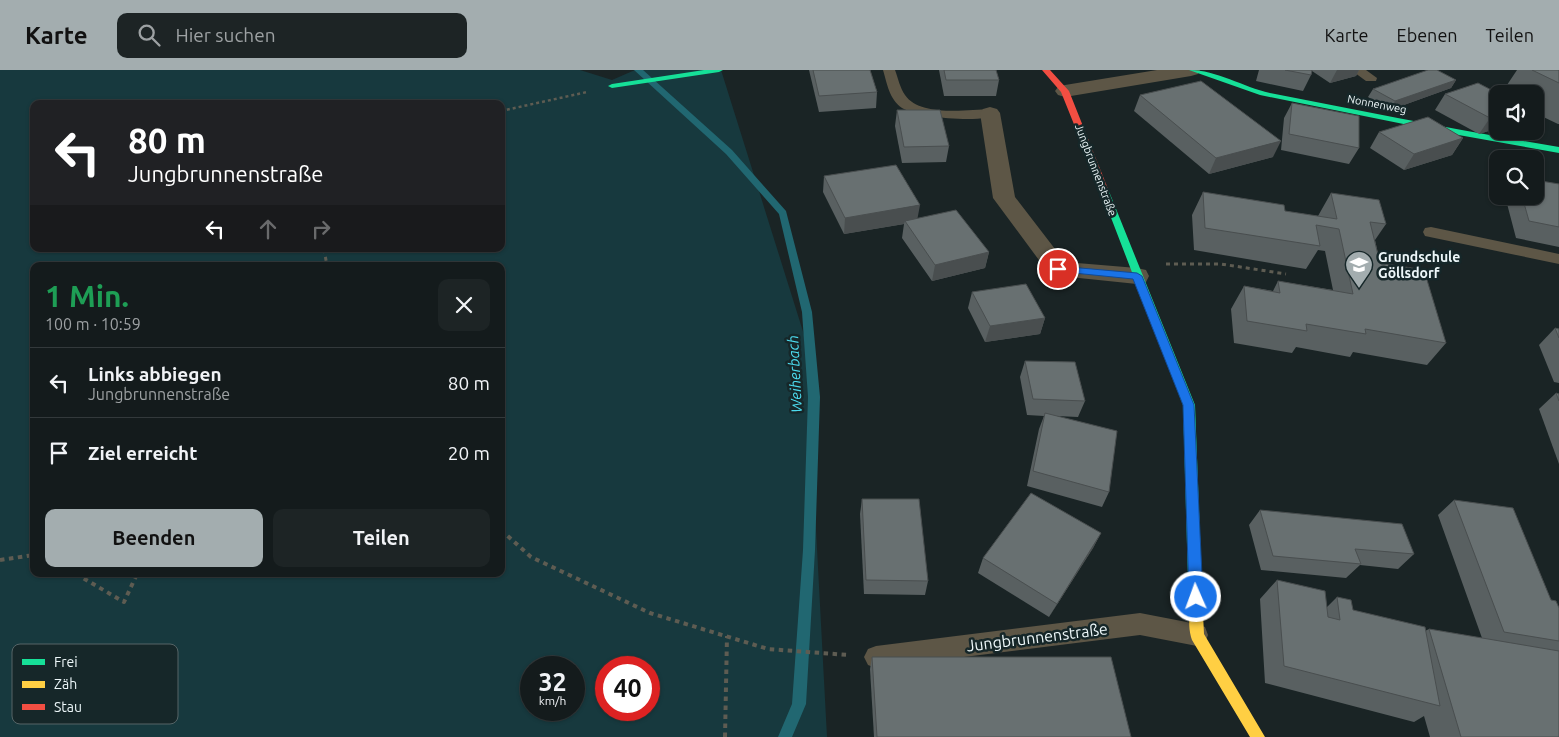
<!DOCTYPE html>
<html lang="de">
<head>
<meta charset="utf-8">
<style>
	:root { --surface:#141b1c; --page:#1d2425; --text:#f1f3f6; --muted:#9da1a3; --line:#33393b; --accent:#a3adaf }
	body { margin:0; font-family:Ubuntu,sans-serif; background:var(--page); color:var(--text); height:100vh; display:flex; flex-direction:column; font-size:19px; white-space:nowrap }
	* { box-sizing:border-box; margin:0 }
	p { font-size:16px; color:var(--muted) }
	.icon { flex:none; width:28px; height:28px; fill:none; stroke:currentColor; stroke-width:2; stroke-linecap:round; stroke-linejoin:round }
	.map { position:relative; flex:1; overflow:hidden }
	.side { position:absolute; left:30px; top:192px; width:475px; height:315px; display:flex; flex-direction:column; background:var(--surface); border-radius:10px; box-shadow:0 1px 4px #0004,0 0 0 1px var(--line) }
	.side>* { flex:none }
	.banner { position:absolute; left:30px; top:30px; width:475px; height:152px; border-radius:10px; box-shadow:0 1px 4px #0004,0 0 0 1px var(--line); background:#202124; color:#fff; overflow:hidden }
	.tools { position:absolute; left:1489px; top:15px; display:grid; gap:10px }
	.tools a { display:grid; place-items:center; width:55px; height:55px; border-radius:10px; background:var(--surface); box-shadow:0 1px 4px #0004,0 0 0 1px var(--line); font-size:25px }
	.speed { position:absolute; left:520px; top:586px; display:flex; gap:10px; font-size:25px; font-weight:700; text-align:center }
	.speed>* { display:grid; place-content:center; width:65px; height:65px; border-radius:50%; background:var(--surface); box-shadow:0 1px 4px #0004,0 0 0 1px var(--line); line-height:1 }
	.speed small { font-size:12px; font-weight:400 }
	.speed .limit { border:8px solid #d22; background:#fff; color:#111 }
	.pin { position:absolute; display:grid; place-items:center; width:42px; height:42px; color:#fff; margin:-21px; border:2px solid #fff; border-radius:50%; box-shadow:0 1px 5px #0007 }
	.me { position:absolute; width:55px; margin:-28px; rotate:358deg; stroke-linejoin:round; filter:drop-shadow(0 0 4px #0008) }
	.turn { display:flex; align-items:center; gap:18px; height:105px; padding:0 15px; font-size:22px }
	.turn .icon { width:65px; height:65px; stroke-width:2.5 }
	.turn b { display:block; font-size:35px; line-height:42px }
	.lanes { display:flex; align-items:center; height:48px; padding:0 15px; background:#0003; justify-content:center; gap:25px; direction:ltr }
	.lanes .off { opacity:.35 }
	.round { display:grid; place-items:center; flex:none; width:52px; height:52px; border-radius:10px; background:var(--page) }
	.summary { display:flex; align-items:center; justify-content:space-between; height:85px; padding:0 15px }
	h1 { font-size:30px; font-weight:600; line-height:38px; color:#1e9e55 }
	.button { display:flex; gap:10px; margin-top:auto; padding:10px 15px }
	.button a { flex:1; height:58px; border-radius:10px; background:var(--accent); color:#111; font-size:20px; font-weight:600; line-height:58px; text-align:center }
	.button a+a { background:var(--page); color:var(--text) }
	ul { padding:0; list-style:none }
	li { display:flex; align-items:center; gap:15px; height:70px; padding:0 15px; border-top:1px solid var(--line) }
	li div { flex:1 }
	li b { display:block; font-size:19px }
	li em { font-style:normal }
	header { display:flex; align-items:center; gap:30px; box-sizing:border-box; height:70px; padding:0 25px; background:var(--accent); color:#111 }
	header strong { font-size:24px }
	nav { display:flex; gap:28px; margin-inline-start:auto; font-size:18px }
	.search { width:350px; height:45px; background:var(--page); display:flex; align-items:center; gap:12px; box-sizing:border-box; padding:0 18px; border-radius:10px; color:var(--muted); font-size:19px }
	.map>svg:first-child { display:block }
	.green { fill:#17393e; fill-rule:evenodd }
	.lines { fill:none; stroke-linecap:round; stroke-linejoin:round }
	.stream { fill:#216771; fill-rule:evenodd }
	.path-far2 { stroke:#5e5c52; stroke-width:2.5; stroke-dasharray:3 3; stroke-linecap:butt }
	.path-far1 { stroke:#5e5c52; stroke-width:3; stroke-dasharray:4 4; stroke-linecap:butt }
	.path { stroke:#5e5c52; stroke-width:4; stroke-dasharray:4.5 4.5; stroke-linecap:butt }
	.lane { fill:#5d5646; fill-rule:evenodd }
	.street { fill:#5d5646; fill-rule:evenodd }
	.fast { fill:#16e098; fill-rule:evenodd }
	.slow { fill:#ffcf43; fill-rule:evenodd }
	.jam { fill:#f24e42; fill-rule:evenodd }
	.wall { fill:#596061 }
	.shaded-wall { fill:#494e4f }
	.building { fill:#687071; stroke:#494e4f }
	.route { fill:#1a73e8; stroke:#114b97 }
	.labels { text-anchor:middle; stroke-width:5; stroke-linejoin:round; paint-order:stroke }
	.far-street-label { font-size:11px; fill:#edf7f9; stroke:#162729 }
	.poi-label { font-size:14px; font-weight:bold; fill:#edf7f9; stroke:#162729; text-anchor:start }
	.water-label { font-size:15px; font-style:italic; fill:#4cdbee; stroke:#162729 }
	.near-street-label { font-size:16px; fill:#edf7f9; stroke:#162729 }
	.key { fill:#162729; stroke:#566567; stroke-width:1 }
	.key-label { font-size:14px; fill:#edf7f9 }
</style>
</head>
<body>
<header>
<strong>Karte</strong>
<div class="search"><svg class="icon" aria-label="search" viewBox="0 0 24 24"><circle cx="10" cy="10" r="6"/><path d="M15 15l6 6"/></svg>Hier suchen</div>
<nav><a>Karte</a><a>Ebenen</a><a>Teilen</a></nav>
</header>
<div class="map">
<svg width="1559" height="667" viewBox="0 0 1559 667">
	<rect width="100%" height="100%" fill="#1a2425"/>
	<path class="green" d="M0 0H580L612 10 635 0H721L806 271 827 667H0ZM34 34H501V179H34ZM34 196H501V504H34ZM531 598H574V640H531ZM606 598H649V640H606Z"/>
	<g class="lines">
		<polygon class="stream" points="634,0 643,0 732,80 786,141 812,242 820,327 815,480 806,634 792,667 778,667 792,634 803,480 808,327 802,242 779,144 726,84"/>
		<polyline class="path-far2" points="501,41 587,22"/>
		<g class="path-far1">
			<polyline points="324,179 327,196"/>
			<polyline points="1166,194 1221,194 1286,204"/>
		</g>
		<g class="path">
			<polyline points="501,460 531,487 650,543 768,579 848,585"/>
			<polyline points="0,490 34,485"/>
			<polyline points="76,504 124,532 137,504"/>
			<polyline points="725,667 727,566"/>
		</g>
		<g class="lane">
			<path d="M883 0H895C898 8 900 18 905 25 920 47 967 40 990 39L997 43C987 55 916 47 902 38 889 29 887 13 883 0Z"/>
			<polygon points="1351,0 1366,0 1377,8 1376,11 1366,11"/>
			<polygon points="1431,157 1559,184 1559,194 1425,166 1423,162 1425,158"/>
			<polygon points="1140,543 1197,554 1205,557 1208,565 1205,573 1197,576 1140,565 876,598 868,595 864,587 868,579 876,576"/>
		</g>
		<g class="street">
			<polygon points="1157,0 1200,0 1198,4 1191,6 1065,27 1058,25 1055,21 1058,17 1065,15"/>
			<polygon points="990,37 997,39 1000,43 1015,127 1065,192 1137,198 1146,200 1149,206 1146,212 1137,214 1050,205 993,128 980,43 983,39"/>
		</g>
		<g class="fast">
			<polygon points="704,0 723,0 719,2 612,18 608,16 612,14"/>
			<path d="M1189 0C1217 0 1243 17 1270 23 1366 42 1462 61 1559 77V83L1453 64 1260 25Z"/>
			<polygon points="1104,116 1108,119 1195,335 1203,544 1201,548 1196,550 1191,548 1189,544 1183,335 1100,119"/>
		</g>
		<path class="slow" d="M1196 538 1201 540 1203 544 1204 564 1265 667H1250L1192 570C1189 562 1188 548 1191 540Z"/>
		<polygon class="jam" points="1042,0 1050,0 1069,21 1108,119 1107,121 1104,122 1100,119 1061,22"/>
	</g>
	<g class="wall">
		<polygon points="809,0 870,0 877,22 876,38 819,42"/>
		<polygon points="939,0 996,0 999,10 996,26 944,26"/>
		<polygon points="1259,0 1359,0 1356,6 1330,13 1312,1 1311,5 1303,21 1256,11"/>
		<polygon points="1517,0 1559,0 1559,54 1558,54 1535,43 1535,24 1501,24"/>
		<polygon points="1456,10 1451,18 1390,40 1368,27 1373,19"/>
		<polygon points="1445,24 1499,24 1498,58 1479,64 1435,40"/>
		<polygon points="1140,25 1273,87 1209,104 1134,41"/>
		<polygon points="1292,33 1359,78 1349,94 1281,80 1284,48"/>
		<polygon points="897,40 949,76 946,92 902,93 895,56"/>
		<polygon points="1379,62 1463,68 1452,85 1404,100 1370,78"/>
		<polygon points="824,106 989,182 985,198 932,211 902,168 904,154 844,164 823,122"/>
		<polygon points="1559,114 1559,177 1516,168 1505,126 1535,126"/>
		<polygon points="1203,122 1285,141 1318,146 1331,123 1386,154 1375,170 1380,193 1446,273 1427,295 1353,282 1350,287 1296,277 1292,283 1234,273 1231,239 1244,216 1273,221 1278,211 1333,220 1325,181 1318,180 1306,199 1194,180 1192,145"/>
		<polygon points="972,222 1045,248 1040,264 985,272 968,238"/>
		<polygon points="1555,258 1559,259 1559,313 1554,312 1539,275"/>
		<polygon points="1025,291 1085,331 1078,347 1056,346 1109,422 1102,437 1027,416 1039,359 1044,346 1027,345 1020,307"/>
		<polygon points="1556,323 1559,324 1559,394 1539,339"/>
		<polygon points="862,429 928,511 925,525 864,524 860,444"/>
		<polygon points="1454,430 1559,538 1559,667 1430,667 1424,646 1414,652 1265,613 1260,529 1277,510 1327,537 1337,527 1353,540 1425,561 1429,559 1482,568 1438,445"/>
		<polygon points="1260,440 1414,484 1398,499 1360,495 1346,508 1261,500 1249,455"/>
		<polygon points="1101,463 1093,478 1049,547 978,503 983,488"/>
		<polygon points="872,587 1131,667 874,667 870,599"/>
	</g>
	<g class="shaded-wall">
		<polygon points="1337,0 1359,0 1356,6 1330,13"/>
		<polygon points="1456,10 1451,18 1390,40 1395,31"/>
		<polygon points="1498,46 1498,58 1479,64 1490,48"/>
		<polygon points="1463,68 1452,85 1404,100 1414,84"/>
		<polygon points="1281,71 1273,87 1209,104 1216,88"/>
		<polygon points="920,135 917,151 905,151 904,154 844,164 845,148"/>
		<polygon points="989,182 985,198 932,211 935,195"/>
		<polygon points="1045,248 1040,264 985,272 990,256"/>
		<polygon points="1101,463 1093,478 1049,547 1057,534"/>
	</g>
	<g class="building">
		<polygon points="813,0 870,0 877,22 819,26"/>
		<polygon points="944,0 996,0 999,10 946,10"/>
		<polygon points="1285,0 1312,0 1311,5"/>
		<polygon points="1428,0 1437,0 1456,10 1395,31 1373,19"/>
		<polygon points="1532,0 1559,0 1559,13"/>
		<polygon points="1201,11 1281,71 1216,88 1140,25"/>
		<polygon points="1478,13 1499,24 1498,24 1498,46 1490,48 1445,24"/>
		<polygon points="1292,33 1359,46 1359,78 1289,64"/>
		<polygon points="897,40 940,40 949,76 904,77"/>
		<polygon points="1428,47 1463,68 1414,84 1379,62"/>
		<polygon points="896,95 920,135 845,148 824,106"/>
		<polygon points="1535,110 1559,114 1559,157 1529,151 1522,126 1535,126"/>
		<polygon points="1203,122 1284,135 1285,141 1337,149 1331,123 1379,130 1386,154 1370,152 1380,193 1424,200 1446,273 1365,259 1366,264 1306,254 1307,261 1247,251 1244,216 1280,223 1278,211 1353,224 1339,159 1316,155 1320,176 1205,158"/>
		<polygon points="956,140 989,182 935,195 905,151"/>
		<polygon points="1026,214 1045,248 990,256 972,222"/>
		<polygon points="1555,258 1559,259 1559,268"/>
		<polygon points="1025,291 1075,292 1085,331 1033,329"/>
		<polygon points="1556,323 1559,324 1559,331"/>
		<polygon points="1045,343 1117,361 1109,422 1033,401"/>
		<polygon points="1031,423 1101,463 1057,534 983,488"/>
		<polygon points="862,429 919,429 928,511 866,510"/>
		<polygon points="1454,430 1513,438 1551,530 1556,531 1559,538 1559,571 1504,562"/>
		<polygon points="1260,440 1402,454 1414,484 1355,479 1361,494 1273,486"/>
		<polygon points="1277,510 1325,521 1328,547 1340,550 1337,527 1351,530 1353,540 1425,557 1440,636 1284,596"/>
		<polygon points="1429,559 1559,581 1559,667 1461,667"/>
		<polygon points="872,587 1111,587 1131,667 877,667"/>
	</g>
	<polygon class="route" points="1058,196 1137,203 1142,206 1194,335 1203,527 1201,531 1196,533 1191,531 1189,527 1183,335 1133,209 1054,201 1053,199"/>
	<defs>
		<symbol id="school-pin" viewBox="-11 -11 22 30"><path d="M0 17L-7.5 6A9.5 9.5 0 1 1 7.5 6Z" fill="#a3adaf" stroke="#162729"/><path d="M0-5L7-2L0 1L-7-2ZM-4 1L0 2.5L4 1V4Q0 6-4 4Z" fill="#fff"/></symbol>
	</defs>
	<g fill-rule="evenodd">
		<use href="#school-pin" x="1343" y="179" width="32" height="43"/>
	</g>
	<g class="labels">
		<g class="far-street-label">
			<text transform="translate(1377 34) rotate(11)" y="4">Nonnenweg</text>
			<text transform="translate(1096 100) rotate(69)" y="4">Jungbrunnenstraße</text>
		</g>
		<g class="poi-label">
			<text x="1378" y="192">Grundschule<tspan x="1378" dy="16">Göllsdorf</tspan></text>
		</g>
		<g class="water-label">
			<text transform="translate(795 304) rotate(-93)" y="5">Weiherbach</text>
		</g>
		<g class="near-street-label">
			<text transform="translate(1037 567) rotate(-7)" y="6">Jungbrunnenstraße</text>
		</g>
	</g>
	<rect x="12" y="574" width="166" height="80" rx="8" class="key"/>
	<rect x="22" y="589" width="23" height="6" fill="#16e098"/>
	<rect x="22" y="611" width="23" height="7" fill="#ffcf43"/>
	<rect x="22" y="634" width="23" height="6" fill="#f24e42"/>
	<g class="key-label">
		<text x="54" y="597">Frei</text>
		<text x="54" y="619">Zäh</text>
		<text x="54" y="642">Stau</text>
	</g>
</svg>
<div class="tools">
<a><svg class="icon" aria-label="sound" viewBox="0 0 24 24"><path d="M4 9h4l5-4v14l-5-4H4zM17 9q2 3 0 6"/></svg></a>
<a><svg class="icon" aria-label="search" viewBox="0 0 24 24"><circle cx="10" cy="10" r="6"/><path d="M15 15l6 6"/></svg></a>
</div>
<div class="speed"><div>32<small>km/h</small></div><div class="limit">40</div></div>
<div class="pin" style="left:1058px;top:199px;background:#d93025"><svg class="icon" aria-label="arrive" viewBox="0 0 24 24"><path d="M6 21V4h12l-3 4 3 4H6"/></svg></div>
<svg class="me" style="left:1196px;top:527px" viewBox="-20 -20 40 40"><circle r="17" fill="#1a73e8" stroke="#fff" stroke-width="3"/><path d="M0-11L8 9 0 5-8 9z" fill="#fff"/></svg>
<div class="banner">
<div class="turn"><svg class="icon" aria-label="left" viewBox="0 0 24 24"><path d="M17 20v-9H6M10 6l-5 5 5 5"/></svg><div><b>80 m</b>Jungbrunnenstraße</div></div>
<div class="lanes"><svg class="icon" aria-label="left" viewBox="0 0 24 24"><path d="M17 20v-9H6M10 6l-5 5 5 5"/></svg><svg class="icon off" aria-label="ahead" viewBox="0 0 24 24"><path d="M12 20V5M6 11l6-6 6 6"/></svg><svg class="icon off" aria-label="right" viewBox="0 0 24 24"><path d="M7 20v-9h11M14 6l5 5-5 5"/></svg></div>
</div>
<section class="side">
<div class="summary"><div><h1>1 Min.</h1><p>100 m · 10:59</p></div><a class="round"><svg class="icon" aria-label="close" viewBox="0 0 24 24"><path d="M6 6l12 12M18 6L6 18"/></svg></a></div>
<ul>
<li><svg class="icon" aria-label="left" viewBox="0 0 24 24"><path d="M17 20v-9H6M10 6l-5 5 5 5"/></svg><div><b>Links abbiegen</b><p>Jungbrunnenstraße</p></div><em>80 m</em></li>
<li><svg class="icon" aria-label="arrive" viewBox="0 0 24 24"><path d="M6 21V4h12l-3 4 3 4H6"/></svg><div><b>Ziel erreicht</b></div><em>20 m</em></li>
</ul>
<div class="button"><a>Beenden</a><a>Teilen</a></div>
</section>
</div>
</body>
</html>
